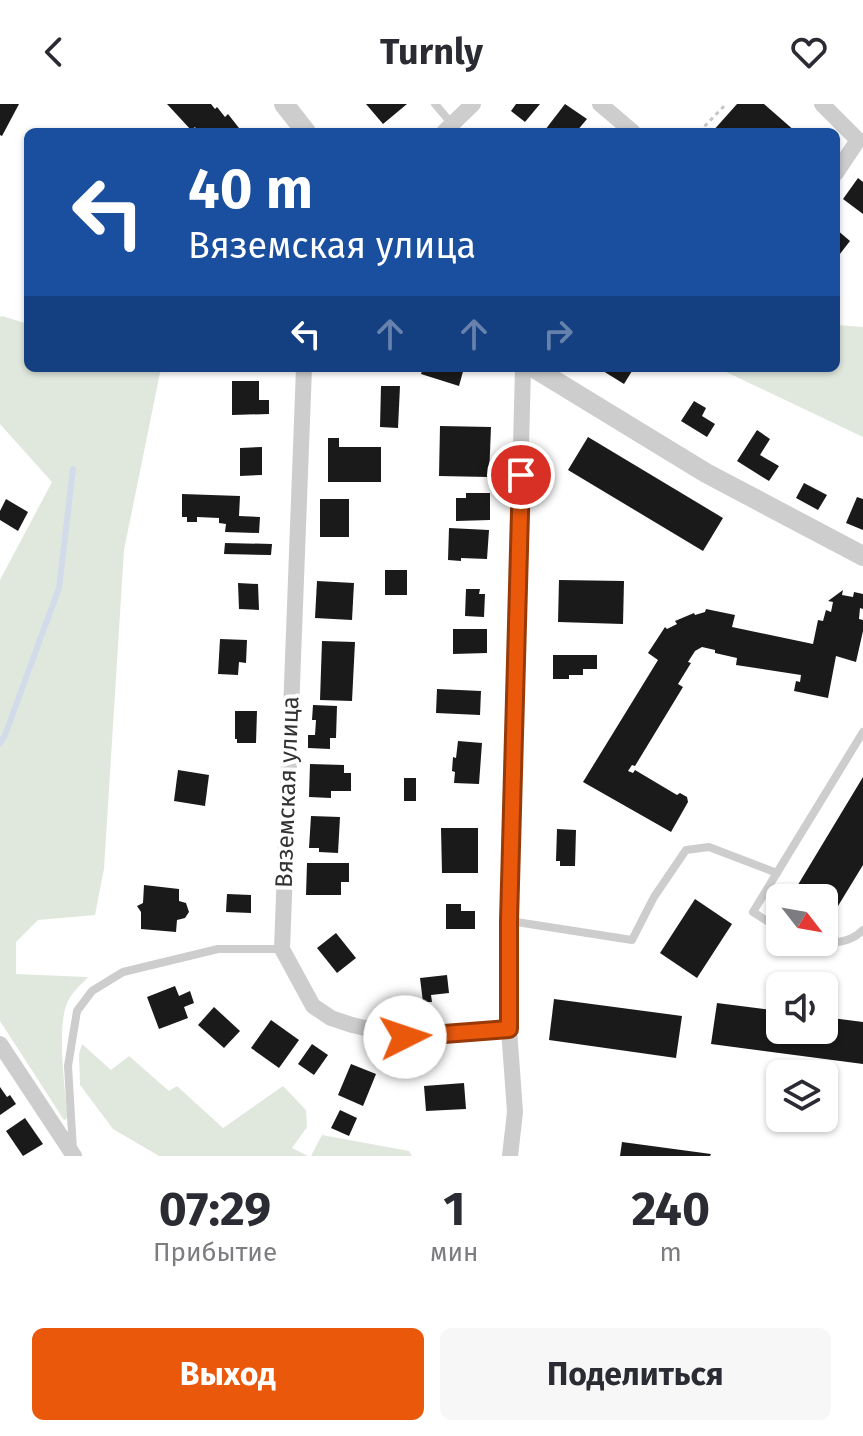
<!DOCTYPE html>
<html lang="ru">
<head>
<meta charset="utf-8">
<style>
	:root { --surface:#fff; --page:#f7f7f7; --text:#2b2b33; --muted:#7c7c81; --accent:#ea580c }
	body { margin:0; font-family:"Fira Sans",sans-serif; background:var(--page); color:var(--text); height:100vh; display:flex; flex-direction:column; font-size:30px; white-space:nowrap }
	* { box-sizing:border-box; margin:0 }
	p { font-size:26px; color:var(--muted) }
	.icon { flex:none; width:44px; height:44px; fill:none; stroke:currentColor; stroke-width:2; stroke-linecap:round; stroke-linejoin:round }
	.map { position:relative; height:1052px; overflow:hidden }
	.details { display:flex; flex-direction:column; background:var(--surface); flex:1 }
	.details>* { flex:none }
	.top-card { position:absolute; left:24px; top:24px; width:816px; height:244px; border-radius:12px; box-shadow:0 2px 6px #0004; background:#1a4fa0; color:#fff; overflow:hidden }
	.needle { width:52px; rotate:121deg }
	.controls { position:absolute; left:766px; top:780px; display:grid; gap:16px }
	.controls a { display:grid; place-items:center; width:72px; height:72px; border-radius:12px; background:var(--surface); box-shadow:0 2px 6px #0004; font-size:40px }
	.pin { position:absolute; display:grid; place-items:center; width:68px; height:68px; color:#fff; margin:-34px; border:4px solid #fff; border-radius:50%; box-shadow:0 2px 8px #0007 }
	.me { position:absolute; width:88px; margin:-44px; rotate:86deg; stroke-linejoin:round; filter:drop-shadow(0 0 6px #0008) }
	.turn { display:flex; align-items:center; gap:28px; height:168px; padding:0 32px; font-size:36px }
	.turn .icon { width:104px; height:104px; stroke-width:2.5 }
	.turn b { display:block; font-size:56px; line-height:68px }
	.lanes { display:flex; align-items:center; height:76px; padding:0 32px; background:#0003; justify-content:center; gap:40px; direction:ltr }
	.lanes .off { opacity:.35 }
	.eta { display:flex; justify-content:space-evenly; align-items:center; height:136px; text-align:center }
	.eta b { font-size:48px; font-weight:700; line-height:56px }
	.primary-button { display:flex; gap:16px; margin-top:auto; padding:16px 32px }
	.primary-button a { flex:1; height:92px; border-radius:12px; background:var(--accent); color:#fff; font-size:32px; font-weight:700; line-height:92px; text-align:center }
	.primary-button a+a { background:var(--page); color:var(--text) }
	header { display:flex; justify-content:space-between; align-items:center; height:104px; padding:0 32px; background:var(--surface); font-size:36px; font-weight:700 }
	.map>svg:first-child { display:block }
	.green { fill:#e0e8dd }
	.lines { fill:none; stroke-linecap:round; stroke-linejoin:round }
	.stream { stroke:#d2dbea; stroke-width:6 }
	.building { fill:#1a1a1a }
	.path { stroke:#c7c7c7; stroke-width:3; stroke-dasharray:4 4; stroke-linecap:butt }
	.service { stroke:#cdcdcd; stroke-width:8 }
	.minor { stroke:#cdcdcd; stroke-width:16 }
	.tertiary { stroke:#cdcdcd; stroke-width:20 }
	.route-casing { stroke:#983908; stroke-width:20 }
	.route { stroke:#ea580c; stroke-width:14 }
	.labels { text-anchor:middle; stroke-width:8; stroke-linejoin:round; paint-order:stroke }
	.street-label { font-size:24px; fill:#333; stroke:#fff }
</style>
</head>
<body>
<header><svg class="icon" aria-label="back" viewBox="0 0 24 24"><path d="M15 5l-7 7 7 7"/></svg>Turnly<svg class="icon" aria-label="heart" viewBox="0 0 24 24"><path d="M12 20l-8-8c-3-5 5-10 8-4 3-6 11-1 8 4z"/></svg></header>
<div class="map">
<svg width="863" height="1052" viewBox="0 0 863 1052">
	<rect width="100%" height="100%" fill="#fff"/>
	<g class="green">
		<path d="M2 212 28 220V264H161L124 446 104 765 95 811 38 816 16 838V870L88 873C82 880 72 888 68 897 56 921 65 986 68 1014L64 1016 0 917V476L52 378 0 320V213Z"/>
		<polygon points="836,221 863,223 863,333 718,264 836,264"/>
		<polygon points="82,940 111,966 129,952 169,987 177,982 223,1024 283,982 306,1006 307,1023 292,1044 308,1052 159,1052 113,1025 80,981 79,950"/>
		<polygon points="322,1031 409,1047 412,1052 311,1052"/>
	</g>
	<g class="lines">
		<polyline class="stream" points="0,639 5,631 59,484 73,365"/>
	</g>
	<g class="building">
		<polygon points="0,0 19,0 2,32 0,31"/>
		<polygon points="167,0 211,0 215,5 217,3 225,13 228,10 239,24 238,25 240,28 198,28 195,23 191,26"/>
		<polygon points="366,0 407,0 383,20"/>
		<polygon points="516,0 540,0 525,18 511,7"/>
		<polygon points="565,0 587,15 576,28 548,28 545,26"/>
		<polygon points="737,0 764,0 796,28 712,28"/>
		<polygon points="858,74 863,78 863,110 843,95"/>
		<polygon points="836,125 850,137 836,155"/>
		<polygon points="423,264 464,264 459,282 421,270"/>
		<polygon points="605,264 627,264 632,267 624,280 603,267"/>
		<polygon points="232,277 259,277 259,296 269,296 269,310 232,311"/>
		<polygon points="381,282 400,282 398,324 380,323"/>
		<polygon points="694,297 706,304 702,312 715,320 707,333 681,317"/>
		<polygon points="440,322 491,323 489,373 439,372"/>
		<polygon points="757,326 770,335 760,351 779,362 769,377 737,357"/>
		<polygon points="588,333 723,414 703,447 568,366"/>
		<polygon points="328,334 339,334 339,343 381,343 381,378 328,378"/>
		<polygon points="262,343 262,371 240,372 240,344"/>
		<polygon points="804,379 827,391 818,406 796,394"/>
		<polygon points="466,389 490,389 490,416 456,417 456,394 466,394"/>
		<polygon points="182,390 240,392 239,412 260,413 259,429 225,428 226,420 219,419 219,414 197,413 197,418 187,418 187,413 182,413"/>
		<polygon points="857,393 863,395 863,426 846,419"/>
		<polygon points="6,395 28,408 18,427 0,416 0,407"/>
		<rect x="320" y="395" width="29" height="38"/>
		<polygon points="449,424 489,426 487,455 461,454 461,457 448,456"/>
		<polygon points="225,439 272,440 271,451 224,450"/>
		<rect x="385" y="466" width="22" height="25"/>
		<polygon points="559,476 624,477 623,520 558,518"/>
		<polygon points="317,477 354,479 352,516 315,514"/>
		<polygon points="238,479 258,480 259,506 239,505"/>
		<polygon points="466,485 480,485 479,490 485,490 484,513 465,512"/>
		<polygon points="843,486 842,491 853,493 854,488 863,490 863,505 860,504 859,515 863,516 863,527 856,558 836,552 828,594 794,587 796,577 800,578 801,571 736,561 737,554 715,549 715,546 702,543 695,547 688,558 691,559 678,580 683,583 635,662 632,661 628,667 633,669 635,666 677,691 680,689 687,693 688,698 671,728 583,678 658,556 648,549 665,523 667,525 677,520 675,517 694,509 695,511 705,508 706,505 735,511 732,523 813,540 818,516 823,517 826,506 831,508 833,498 828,497"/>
		<polygon points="453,525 487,525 487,549 453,550"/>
		<polygon points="220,535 247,536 246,559 239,558 238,571 218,570"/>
		<polygon points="322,537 355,538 352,597 320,596"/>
		<polygon points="553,551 597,551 597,565 583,565 583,571 569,571 569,575 553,575"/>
		<polygon points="437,585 481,587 480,611 436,609"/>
		<polygon points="313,601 337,602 336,634 330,634 330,645 308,644 308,631 315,631 316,616 312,616"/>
		<polygon points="235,607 257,607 256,639 237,639 237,635 235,635"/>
		<polygon points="458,637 482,639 479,680 454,679 455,668 452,667 453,653 456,654"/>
		<polygon points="310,660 344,661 344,669 351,669 351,687 331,687 331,694 309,693"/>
		<polygon points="178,666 209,671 205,702 174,697"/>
		<polygon points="863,673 863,761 824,825 824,794 790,794"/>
		<rect x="404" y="674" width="12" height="23"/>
		<polygon points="311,712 340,713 338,749 319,748 319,744 309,744"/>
		<polygon points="441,724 478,724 478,769 442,769"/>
		<polygon points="557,725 576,726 575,762 560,762 560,757 556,757"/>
		<polygon points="307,759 349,759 349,778 341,778 341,791 306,791"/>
		<polygon points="144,781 179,785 179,797 186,799 189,808 185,814 177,816 176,828 141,825 141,808 137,802 143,799"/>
		<polygon points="227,790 251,791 251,809 226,808"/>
		<polygon points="695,795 732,820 697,874 660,849"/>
		<polygon points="446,800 461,800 461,807 475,807 475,825 446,825"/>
		<polygon points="336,829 356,854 337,869 317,844"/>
		<polygon points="447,871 449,889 431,891 432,898 423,898 420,874"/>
		<polygon points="175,882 179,892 190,887 194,899 184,903 188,914 159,925 147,893"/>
		<polygon points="554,895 682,912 676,954 549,936"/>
		<polygon points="717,899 780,907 780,926 824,926 824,913 863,918 863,960 711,940"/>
		<polygon points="214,903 240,927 224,944 198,921"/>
		<polygon points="271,916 299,936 279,964 251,944"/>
		<polygon points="312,940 328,951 314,971 298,960"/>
		<polygon points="351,960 376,970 363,1002 338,991"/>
		<polygon points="464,979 466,1005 426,1007 424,982"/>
		<polygon points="0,983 7,993 10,991 16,1000 0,1011"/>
		<polygon points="340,1006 357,1014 349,1032 331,1024"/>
		<polygon points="25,1014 43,1040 23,1052 6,1027"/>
		<polygon points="622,1038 711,1050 710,1052 620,1052"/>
	</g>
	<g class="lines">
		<polyline class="path" points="699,28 726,0"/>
		<g class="service">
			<polyline points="435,0 452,20"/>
			<polyline points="510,817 632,836 654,793 686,746 709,743 777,769"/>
			<polyline points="780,825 753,808 863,628"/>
			<path d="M802 838C823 840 847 842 863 826"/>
			<polyline points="73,1046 68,962 77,907 92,887 123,868 218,845 282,845"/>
		</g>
		<g class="minor">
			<polyline points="600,0 633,28"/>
			<polyline points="822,0 858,36 836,69"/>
			<polyline points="444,28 473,0"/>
			<polyline points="304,264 282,845 313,902 331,914 352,921 405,933 509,925"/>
			<polyline points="0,940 74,1052"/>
			<polyline points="510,1052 515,1008 509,925 509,817 523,264"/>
		</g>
		<g class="tertiary">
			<polyline points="284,0 306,28"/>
			<polyline points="534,264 706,369 863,452"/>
		</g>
	</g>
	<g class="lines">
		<defs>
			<polyline id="route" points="405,933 509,925 509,817 521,371"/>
		</defs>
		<use href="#route" class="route-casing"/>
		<use href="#route" class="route"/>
	</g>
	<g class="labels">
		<g class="street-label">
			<text transform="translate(287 688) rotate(-88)" y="8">Вяземская улица</text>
		</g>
	</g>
</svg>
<div class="controls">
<a><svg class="needle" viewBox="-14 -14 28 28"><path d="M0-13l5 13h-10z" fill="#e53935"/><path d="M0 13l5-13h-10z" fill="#7c7c81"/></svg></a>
<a><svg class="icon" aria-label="sound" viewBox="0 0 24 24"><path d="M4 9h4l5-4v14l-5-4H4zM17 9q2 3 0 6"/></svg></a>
<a><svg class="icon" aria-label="layers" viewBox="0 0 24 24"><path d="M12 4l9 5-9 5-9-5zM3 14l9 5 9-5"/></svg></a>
</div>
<div class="pin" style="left:521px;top:371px;background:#d93025"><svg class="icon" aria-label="arrive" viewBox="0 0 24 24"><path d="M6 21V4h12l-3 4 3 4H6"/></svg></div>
<svg class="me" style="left:405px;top:933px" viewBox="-20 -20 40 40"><circle r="19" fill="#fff"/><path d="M0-13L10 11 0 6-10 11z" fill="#ea580c"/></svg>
<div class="top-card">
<div class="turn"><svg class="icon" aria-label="left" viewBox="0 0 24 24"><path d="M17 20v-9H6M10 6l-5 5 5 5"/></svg><div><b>40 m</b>Вяземская улица</div></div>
<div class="lanes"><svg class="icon" aria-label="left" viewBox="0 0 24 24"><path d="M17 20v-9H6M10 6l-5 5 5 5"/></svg><svg class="icon off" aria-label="ahead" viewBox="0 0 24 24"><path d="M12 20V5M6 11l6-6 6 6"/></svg><svg class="icon off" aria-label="ahead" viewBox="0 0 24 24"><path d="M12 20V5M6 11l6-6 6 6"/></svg><svg class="icon off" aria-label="right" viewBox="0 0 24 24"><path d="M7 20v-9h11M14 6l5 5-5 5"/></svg></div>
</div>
</div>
<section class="details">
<div class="eta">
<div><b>07:29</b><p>Прибытие</p></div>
<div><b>1</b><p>мин</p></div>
<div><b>240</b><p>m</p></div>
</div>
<div class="primary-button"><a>Выход</a><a>Поделиться</a></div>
</section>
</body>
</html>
